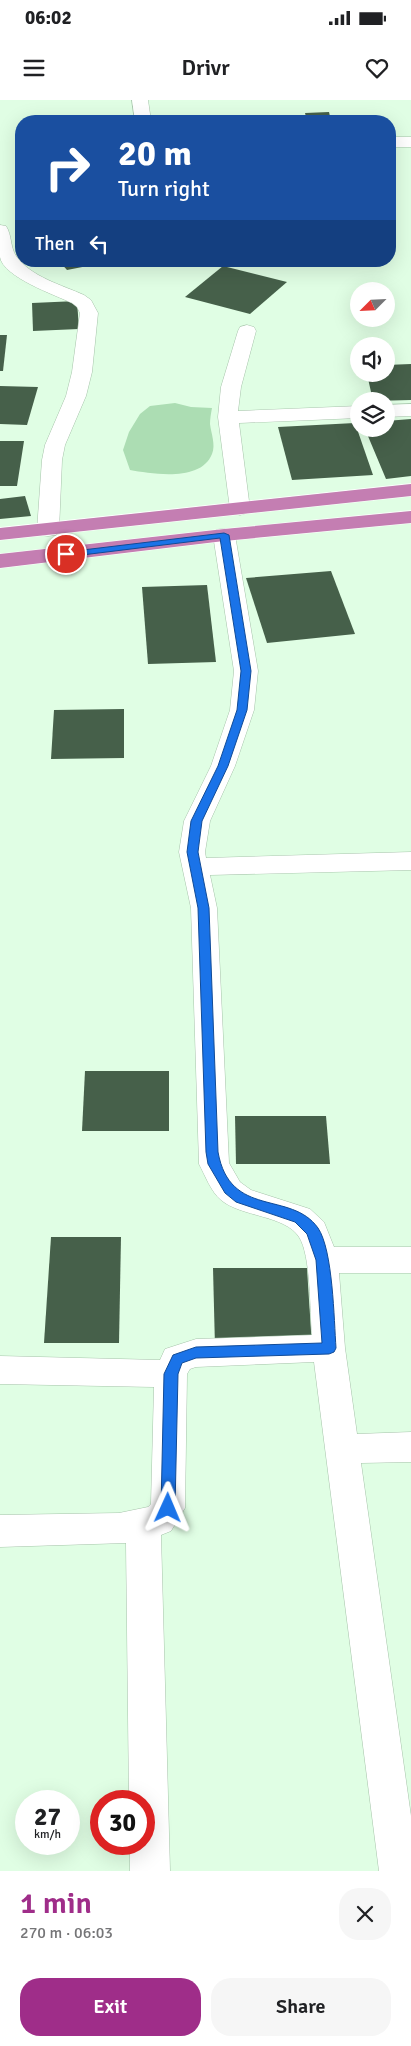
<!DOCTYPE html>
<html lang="en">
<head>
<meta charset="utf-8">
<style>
	:root { --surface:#fff; --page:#f6f6f6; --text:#202124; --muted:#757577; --accent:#9f2d89 }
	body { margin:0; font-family:Signika,sans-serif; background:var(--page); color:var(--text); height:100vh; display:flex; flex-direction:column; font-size:19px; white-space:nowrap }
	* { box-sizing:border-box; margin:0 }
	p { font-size:16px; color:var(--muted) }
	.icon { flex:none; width:28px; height:28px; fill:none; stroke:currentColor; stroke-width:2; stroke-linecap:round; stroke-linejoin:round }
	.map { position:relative; height:1771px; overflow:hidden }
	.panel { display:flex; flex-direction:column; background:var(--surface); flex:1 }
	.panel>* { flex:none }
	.banner { position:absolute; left:15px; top:15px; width:381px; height:152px; border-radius:20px; box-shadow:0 5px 20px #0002; background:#1a4fa0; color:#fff; overflow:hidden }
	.needle { width:32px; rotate:246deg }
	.fabs { position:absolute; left:350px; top:182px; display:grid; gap:10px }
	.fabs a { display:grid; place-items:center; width:45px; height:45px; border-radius:50%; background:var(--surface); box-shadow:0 5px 20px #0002; font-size:25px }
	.speed { position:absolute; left:15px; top:1690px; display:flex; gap:10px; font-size:25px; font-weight:700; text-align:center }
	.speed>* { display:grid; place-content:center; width:65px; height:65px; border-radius:50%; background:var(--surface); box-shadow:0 5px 20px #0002; line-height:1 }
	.speed small { font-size:12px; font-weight:400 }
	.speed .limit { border:8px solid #d22; background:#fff; color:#111 }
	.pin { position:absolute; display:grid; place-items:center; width:42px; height:42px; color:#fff; margin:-21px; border:2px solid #fff; border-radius:50%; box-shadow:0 1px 5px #0007 }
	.me { position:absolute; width:55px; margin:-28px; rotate:1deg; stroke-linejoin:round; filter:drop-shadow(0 0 4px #0008) }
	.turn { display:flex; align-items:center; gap:18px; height:105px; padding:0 20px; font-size:22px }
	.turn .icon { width:65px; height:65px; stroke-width:2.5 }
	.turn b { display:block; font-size:35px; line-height:42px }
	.then { display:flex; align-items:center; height:48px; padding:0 20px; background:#0003; gap:10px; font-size:19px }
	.round { display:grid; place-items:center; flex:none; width:52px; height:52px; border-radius:20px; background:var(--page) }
	.overview { display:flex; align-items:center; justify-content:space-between; height:85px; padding:0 20px }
	h1 { font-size:30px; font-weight:600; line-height:38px; color:var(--accent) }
	.action { display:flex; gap:10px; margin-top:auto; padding:10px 20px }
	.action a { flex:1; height:58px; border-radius:20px; background:var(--accent); color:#fff; font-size:20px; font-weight:600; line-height:58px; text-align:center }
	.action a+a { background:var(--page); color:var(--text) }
	.status { display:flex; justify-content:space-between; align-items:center; height:35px; padding:0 25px; background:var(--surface); direction:ltr }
	.status svg { height:14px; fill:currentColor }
	header { display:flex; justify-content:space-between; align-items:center; height:65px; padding:0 20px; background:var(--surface); font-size:22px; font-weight:600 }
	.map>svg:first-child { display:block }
	.water { fill:#acddb3 }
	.building { fill:#46604a }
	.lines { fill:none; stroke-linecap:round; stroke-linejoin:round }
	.street-casing { stroke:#a6c3aa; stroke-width:1 }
	.highway-casing { stroke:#fff; stroke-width:1 }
	.street { fill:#fff; fill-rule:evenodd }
	.highway { fill:#c47eb2; fill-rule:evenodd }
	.route { fill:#1a73e8; stroke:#114b97 }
</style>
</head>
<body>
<div class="status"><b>06:02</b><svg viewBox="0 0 49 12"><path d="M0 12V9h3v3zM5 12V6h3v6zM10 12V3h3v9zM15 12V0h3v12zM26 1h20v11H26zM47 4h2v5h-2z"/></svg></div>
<header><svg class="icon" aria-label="menu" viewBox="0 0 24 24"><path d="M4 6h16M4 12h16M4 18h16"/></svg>Drivr<svg class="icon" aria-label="heart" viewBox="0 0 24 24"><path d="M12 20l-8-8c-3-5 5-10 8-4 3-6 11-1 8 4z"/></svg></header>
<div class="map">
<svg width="411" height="1771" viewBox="0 0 411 1771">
	<rect width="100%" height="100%" fill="#e0fee4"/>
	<path class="water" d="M175 303 191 307 212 308C211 313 210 319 210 324 211 333 216 345 212 354 201 382 153 374 130 370L123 350 129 332 140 314 150 306Z"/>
	<g class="building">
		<polygon points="329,12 331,21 307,21 305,13"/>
		<polygon points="340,18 381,19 382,21 340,21"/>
		<polygon points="59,161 108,161 108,162 67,170"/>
		<polygon points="223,166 287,182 250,214 185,197"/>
		<polygon points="77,201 79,229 33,231 32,203"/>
		<polygon points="0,235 7,235 3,271 0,271"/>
		<polygon points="411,264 411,300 373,301 367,274 386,274 386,265"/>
		<polygon points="0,286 38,287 27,325 0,324"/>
		<polygon points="411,319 411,376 386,379 365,329 386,329 386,321"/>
		<polygon points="355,323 373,375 292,380 278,327"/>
		<polygon points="0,341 24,341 17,386 0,386"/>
		<polygon points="25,396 31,416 0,419 0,399"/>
		<polygon points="331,471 355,534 267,543 246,478"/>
		<polygon points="207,485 216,562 148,564 142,487"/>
		<polygon points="124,609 124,658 51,659 54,610"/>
		<polygon points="85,971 169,971 169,1031 82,1031"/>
		<polygon points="235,1016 326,1016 330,1064 236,1064"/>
		<polygon points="51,1137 121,1137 119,1243 44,1243"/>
		<polygon points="213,1168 307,1168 312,1247 215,1247"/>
	</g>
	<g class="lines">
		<defs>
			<g id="street">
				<polygon points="132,0 148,0 151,21 135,21"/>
				<rect x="390" y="37" width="21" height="10"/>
				<path d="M0 125 6 126C12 135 10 147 16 156 31 177 62 185 84 195L91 200 98 213 92 272 86 296 65 345 62 360 59 430 56 435 48 436 40 435 37 430 42 360 45 345 66 296 72 272 80 213 77 207 72 203C55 195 3 177 0 157 0 147 0 135 0 125Z"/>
				<polygon points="247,225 254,227 256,231 241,287 238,311 359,306 359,318 239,323 250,409 247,413 240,415 233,413 230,409 218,317 221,287 238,231 240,227"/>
				<polygon points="411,304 411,316 386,317 386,305"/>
				<path d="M224 429 232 430 235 435 258 571 254 610 235 666 210 721 205 752 206 758 411 752V770L210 775 217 808 229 1063 240 1082 251 1090 310 1109 324 1122 334 1147H411V1173H339L345 1248 357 1334 411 1332V1362L361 1363 411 1716V1771H379L314 1262 196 1267 190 1269 187 1274 185 1408 171 1431 161 1435 170 1771H130V1744H144V1701H129L126 1443 0 1447V1415L119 1413 148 1407 151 1404 154 1287 0 1284V1256L160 1260 165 1249 196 1239 312 1235C310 1212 311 1155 299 1137 285 1115 241 1117 221 1100 211 1092 205 1075 199 1064L191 808 179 752 184 721 211 666 230 610 234 571 213 435 216 430Z"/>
			</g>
			<g id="highway">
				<polygon points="411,384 411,396 0,440 0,428"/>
				<polygon points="411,411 411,423 224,441 0,468 0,454 224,429"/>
			</g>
		</defs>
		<use href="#street" class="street-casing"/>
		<use href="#highway" class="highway-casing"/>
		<use href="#street" class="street"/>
		<use href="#highway" class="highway"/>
	</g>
	<path class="route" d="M224 433 229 435 251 571 247 610 228 666 202 721 198 752 209 808 218 1052C230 1119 291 1090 318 1128 333 1150 334 1220 336 1248L334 1252 329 1254 196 1258 182 1263 178 1274 175 1408 173 1413 168 1414 163 1413 161 1408 164 1274 173 1255 196 1247 322 1243 316 1160 307 1134 295 1122 236 1102 225 1093 208 1064 206 1052 198 808 187 752 191 721 218 666 237 610 241 571 220 438 66 457 62 454 66 452Z"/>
</svg>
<div class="fabs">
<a><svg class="needle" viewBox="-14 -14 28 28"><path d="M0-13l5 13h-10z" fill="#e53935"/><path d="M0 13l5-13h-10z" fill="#757577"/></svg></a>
<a><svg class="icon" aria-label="sound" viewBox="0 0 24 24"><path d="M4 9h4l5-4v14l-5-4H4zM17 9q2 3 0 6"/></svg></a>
<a><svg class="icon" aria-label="layers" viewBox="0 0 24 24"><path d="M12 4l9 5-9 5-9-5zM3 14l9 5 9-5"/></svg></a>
</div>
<div class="speed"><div>27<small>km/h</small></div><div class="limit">30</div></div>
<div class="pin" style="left:66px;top:454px;background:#d93025"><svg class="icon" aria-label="arrive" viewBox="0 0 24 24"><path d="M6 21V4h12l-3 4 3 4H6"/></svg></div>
<svg class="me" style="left:168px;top:1408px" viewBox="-20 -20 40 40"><path d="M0-17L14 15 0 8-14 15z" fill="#1a73e8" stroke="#fff" stroke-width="4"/></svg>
<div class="banner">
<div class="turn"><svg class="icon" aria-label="right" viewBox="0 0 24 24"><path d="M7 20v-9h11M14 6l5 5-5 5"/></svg><div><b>20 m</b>Turn right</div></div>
<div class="then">Then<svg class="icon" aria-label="left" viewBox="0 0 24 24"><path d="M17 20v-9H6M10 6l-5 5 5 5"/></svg></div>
</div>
</div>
<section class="panel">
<div class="overview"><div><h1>1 min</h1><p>270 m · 06:03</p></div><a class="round"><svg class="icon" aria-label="close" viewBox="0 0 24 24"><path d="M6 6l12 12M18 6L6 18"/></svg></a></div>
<div class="action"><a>Exit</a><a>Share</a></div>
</section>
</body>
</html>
